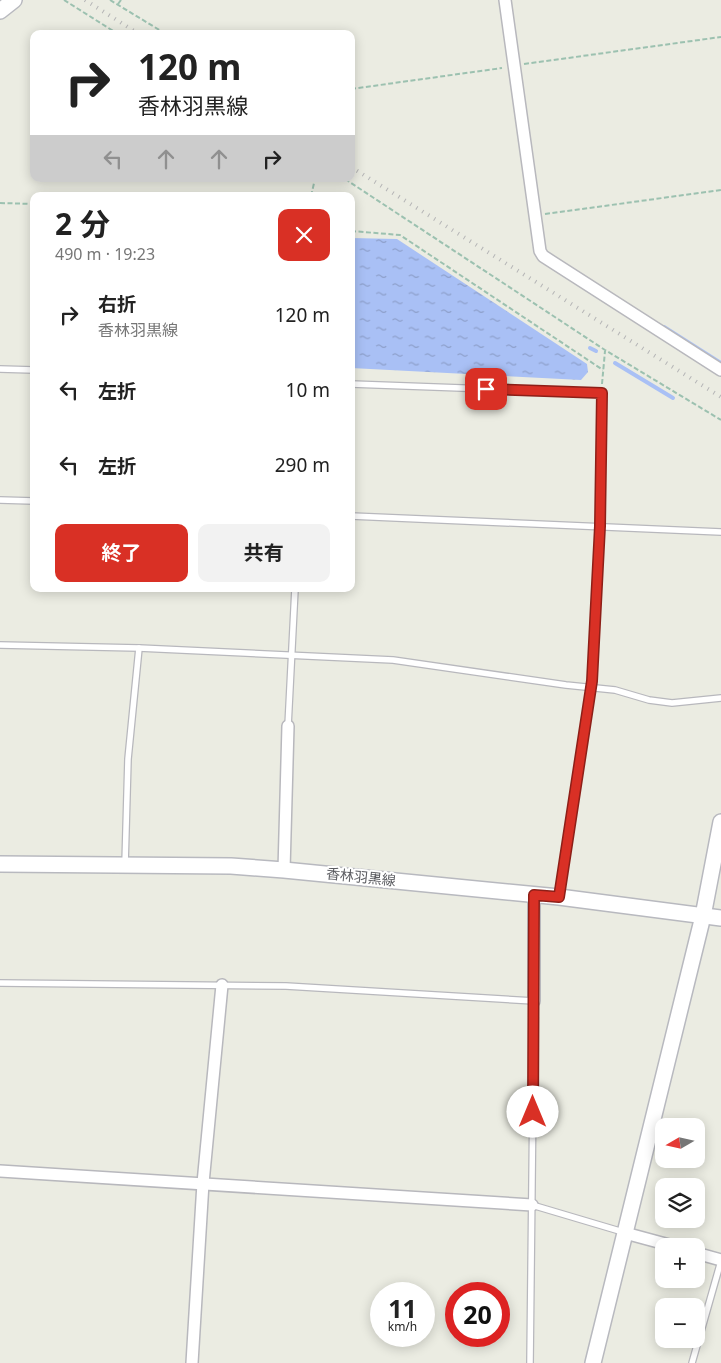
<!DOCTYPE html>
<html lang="ja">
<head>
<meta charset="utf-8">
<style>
	:root { --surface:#fff; --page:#f2f2f2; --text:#222; --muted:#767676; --accent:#d93025 }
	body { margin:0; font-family:"Noto Sans","Noto Sans JP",sans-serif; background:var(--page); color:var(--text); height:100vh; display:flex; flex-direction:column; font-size:19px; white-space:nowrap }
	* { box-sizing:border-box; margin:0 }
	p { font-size:16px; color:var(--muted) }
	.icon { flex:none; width:28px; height:28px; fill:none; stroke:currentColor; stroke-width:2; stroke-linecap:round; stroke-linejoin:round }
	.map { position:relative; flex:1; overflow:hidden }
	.drawer { position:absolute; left:30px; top:192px; width:325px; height:400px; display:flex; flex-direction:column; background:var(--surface); border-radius:10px; box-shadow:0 2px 12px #0003 }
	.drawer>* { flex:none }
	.top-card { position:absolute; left:30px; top:30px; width:325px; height:152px; border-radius:10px; box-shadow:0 2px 12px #0003; background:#fff; color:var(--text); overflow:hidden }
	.needle { width:32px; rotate:261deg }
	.tools { position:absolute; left:655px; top:1118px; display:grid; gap:10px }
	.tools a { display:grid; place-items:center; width:50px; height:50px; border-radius:10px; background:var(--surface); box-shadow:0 2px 12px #0003; font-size:25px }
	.speed { position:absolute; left:370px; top:1282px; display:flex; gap:10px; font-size:25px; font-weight:700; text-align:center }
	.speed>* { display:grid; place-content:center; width:65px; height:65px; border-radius:50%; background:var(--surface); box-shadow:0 2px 12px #0003; line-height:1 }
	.speed small { font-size:12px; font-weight:400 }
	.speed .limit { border:8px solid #d22; background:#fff; color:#111 }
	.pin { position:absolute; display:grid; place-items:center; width:42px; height:42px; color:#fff; margin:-21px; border-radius:10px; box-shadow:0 2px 8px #0006 }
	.me { position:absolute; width:55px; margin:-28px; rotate:0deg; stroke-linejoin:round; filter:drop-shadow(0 0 4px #0008) }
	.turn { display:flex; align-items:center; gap:18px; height:105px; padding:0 25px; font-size:22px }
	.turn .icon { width:65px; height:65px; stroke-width:2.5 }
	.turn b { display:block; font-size:35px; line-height:42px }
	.lanes { display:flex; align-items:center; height:48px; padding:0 25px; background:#0003; justify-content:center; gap:25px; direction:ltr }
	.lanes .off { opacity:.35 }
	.round { display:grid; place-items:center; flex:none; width:52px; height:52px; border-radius:10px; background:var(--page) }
	.headline { display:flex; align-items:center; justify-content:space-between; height:85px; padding:0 25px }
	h1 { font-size:30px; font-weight:700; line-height:38px }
	.action { display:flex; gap:10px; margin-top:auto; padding:10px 25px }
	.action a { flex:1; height:58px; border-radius:10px; background:var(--accent); color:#fff; font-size:20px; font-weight:700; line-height:58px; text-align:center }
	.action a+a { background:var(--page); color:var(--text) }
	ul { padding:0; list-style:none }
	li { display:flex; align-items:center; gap:15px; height:75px; padding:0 25px }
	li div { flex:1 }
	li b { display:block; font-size:19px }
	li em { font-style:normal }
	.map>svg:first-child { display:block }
	.water { fill:url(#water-ripples) }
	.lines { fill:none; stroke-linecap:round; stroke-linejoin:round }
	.stream { stroke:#a9c0f5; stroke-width:4 }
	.lane-casing { stroke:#b8b8bd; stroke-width:8 }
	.street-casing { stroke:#b8b8bd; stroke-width:14 }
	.secondary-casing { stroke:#b8b9bf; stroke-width:18 }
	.path { stroke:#9cc1b0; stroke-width:2; stroke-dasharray:5 2.5; stroke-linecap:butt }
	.lane { stroke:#fff; stroke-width:5.5 }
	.street { stroke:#fff; stroke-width:11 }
	.secondary { stroke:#fff; stroke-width:15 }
	.rail { stroke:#b5b5b6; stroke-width:4; stroke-dasharray:1 6; stroke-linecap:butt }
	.route-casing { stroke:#8d1f18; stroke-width:12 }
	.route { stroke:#d93025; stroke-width:9 }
	.labels { text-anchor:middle; stroke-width:4; stroke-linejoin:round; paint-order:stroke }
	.street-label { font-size:14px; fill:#5b5c61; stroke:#fff }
</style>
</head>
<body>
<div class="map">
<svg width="721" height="1363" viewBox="0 0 721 1363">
	<defs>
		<pattern id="water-ripples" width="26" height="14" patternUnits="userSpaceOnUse" patternTransform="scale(1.25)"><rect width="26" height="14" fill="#a9c0f5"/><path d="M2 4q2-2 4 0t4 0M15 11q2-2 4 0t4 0" fill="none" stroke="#8d9fca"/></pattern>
	</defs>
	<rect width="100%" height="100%" fill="#ebece2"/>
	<polygon class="water" points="351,238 397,239 587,364 588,372 581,380 351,368"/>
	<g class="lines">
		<g class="stream">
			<polyline points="664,327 721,363"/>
			<polyline points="590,348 596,351"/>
			<polyline points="615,363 673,398"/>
		</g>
		<defs>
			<g id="lane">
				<polyline points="0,369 34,370"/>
				<polyline points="351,384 602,393 599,526 592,681 559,895"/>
				<polyline points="0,500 34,501"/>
				<polyline points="351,516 721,532"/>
				<polyline points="0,645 139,648 393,660 566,685 615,690 649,700 672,703 721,698"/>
				<polyline points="288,726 295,589"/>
				<polyline points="125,865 128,759 139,648"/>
				<polyline points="0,983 286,986 534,1001 530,1363"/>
				<polyline points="532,1205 623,1232"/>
				<polyline points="692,1363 721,1261"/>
			</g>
			<g id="street">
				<polyline points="505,0 540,251 543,256 721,370"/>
				<polyline points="284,870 288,726"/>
				<polyline points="534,1001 534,895"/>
				<polyline points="0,1171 532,1205"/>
				<polyline points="625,1233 673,1246"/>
				<polyline points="696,1253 721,1260"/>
				<polyline points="192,1363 203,1183 222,985"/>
			</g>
			<g id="secondary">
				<polyline points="0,11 14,0"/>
				<polyline points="0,864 231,866 284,870 559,897 721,918"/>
				<polyline points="593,1363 703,916 721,822"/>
			</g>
		</defs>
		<use href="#lane" class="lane-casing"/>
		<use href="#street" class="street-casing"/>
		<use href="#secondary" class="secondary-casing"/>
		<g class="path">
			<polyline points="64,0 118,34"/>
			<polyline points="110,0 166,34"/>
			<polyline points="118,4 121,0"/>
			<polyline points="524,64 721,37"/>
			<polyline points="351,89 502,68"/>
			<polyline points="345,179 605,350 721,420"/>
			<polyline points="311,196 315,179"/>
			<polyline points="0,203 34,204"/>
			<polyline points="545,214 721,190"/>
			<polyline points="351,231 400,235 603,370"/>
			<polyline points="602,384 605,351"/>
		</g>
		<use href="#lane" class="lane"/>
		<use href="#street" class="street"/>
		<use href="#secondary" class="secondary"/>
		<g class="rail">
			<polyline points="85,0 139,34"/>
			<polyline points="351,167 721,397"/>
		</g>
	</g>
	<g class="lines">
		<defs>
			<polyline id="route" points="486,389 602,393 600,526 592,681 559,897 534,895 533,1112"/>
		</defs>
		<use href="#route" class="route-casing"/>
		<use href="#route" class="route"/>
	</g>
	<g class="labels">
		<g class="street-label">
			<text transform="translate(361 877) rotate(6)" y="5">香林羽黒線</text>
		</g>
	</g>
</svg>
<div class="tools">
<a><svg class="needle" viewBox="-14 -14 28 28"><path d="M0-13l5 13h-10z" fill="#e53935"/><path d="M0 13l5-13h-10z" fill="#767676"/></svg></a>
<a><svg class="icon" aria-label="layers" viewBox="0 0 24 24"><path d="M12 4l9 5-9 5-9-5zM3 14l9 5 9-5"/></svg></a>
<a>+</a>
<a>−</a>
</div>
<div class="speed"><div>11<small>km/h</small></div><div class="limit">20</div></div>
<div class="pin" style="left:486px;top:389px;background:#d93025"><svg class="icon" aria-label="arrive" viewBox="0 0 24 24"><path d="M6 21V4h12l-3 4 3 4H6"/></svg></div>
<svg class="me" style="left:533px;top:1112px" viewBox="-20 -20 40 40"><circle r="19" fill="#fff"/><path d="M0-13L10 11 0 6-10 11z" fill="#d93025"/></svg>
<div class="top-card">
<div class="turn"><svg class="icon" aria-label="right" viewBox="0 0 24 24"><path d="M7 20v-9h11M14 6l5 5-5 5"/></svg><div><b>120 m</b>香林羽黒線</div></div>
<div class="lanes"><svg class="icon off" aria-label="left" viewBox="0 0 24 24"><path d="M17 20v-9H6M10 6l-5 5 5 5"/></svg><svg class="icon off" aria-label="ahead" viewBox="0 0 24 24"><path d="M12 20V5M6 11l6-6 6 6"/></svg><svg class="icon off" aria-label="ahead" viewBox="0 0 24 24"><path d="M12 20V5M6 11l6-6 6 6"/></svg><svg class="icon" aria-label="right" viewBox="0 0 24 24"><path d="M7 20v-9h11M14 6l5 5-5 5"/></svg></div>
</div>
<section class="drawer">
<div class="headline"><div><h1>2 分</h1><p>490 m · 19:23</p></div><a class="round" style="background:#d93025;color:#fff"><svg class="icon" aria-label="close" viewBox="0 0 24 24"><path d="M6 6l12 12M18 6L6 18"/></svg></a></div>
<ul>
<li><svg class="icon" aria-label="right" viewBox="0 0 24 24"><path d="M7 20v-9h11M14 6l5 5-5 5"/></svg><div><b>右折</b><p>香林羽黒線</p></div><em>120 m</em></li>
<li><svg class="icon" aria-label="left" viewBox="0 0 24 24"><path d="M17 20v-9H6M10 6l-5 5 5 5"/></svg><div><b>左折</b></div><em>10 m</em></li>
<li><svg class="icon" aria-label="left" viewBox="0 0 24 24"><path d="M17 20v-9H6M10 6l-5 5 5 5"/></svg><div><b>左折</b></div><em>290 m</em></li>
</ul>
<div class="action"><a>終了</a><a>共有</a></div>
</section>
</div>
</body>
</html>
